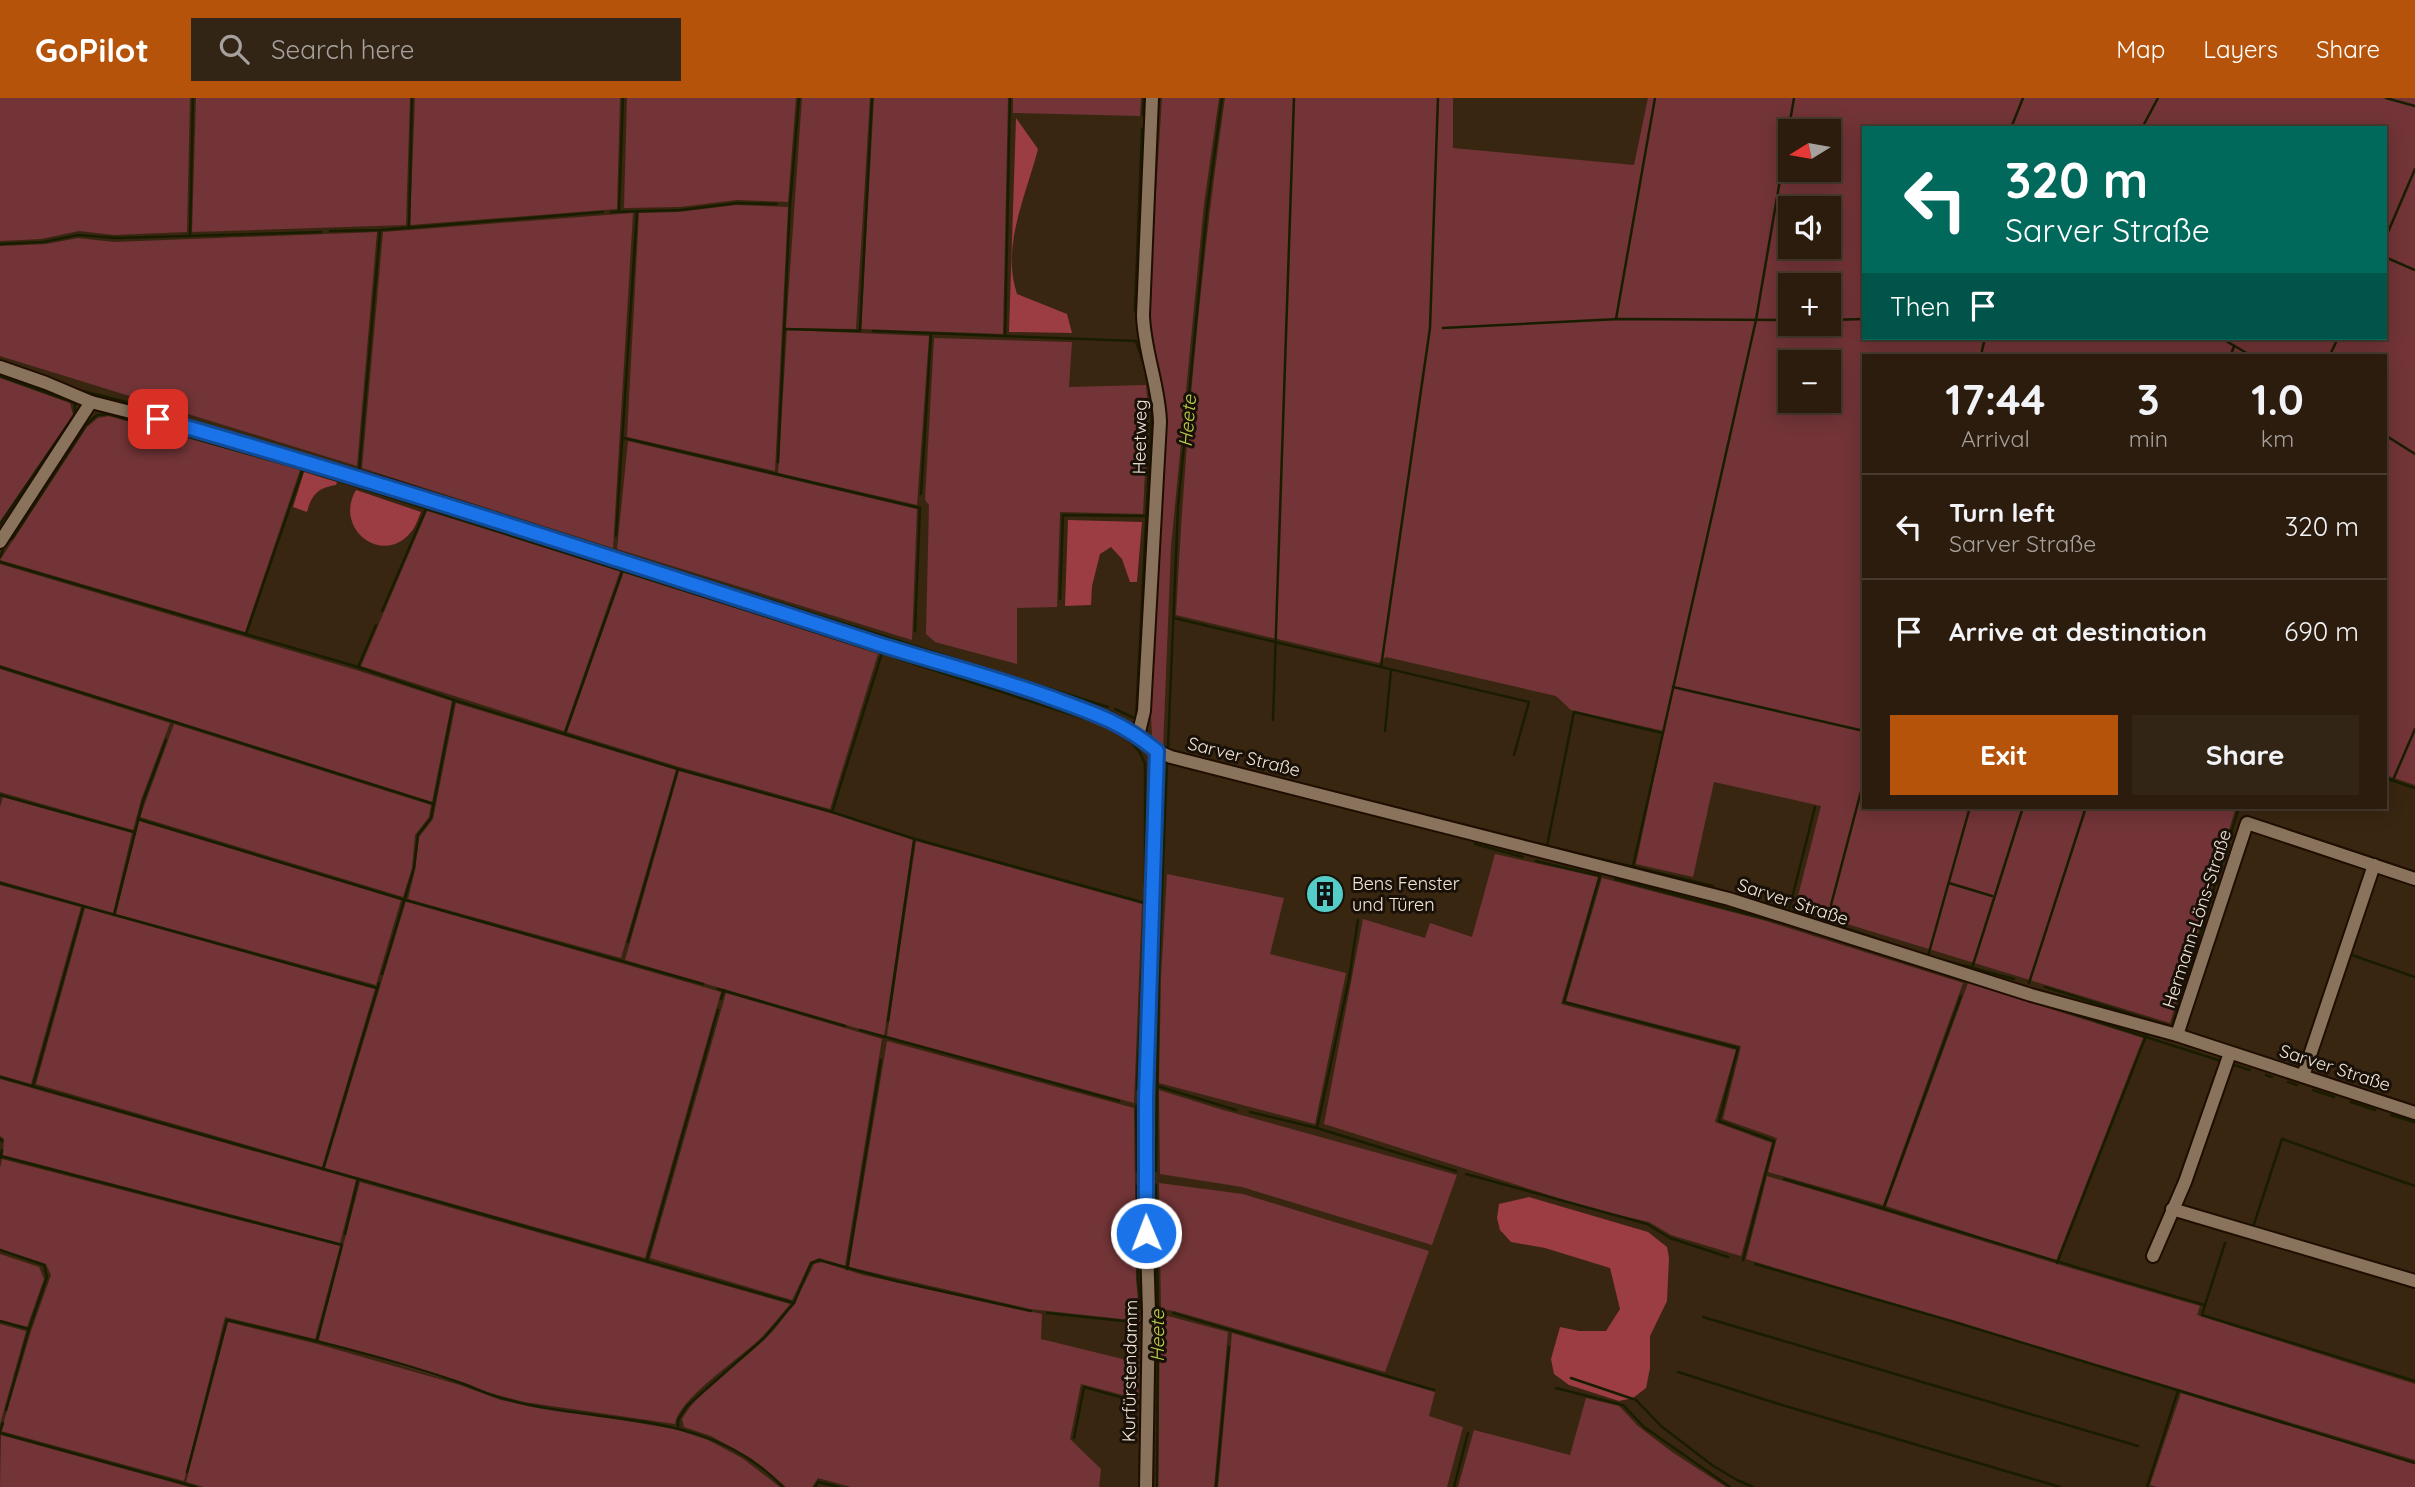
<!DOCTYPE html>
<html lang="en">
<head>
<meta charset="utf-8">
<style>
	:root { --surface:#2b1c0d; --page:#332516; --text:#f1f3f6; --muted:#a6a19d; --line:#473a2e; --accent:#b45309 }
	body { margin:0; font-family:Quicksand,sans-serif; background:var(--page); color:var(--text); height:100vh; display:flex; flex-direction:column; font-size:26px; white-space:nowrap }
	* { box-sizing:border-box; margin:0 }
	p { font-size:23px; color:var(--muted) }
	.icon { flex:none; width:38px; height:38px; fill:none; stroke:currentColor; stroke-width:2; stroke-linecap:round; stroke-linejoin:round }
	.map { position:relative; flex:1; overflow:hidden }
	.drawer { position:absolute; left:1862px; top:256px; width:525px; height:455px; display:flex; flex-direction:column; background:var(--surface); border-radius:0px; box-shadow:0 4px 18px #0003,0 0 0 2px var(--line) }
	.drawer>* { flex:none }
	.guide { position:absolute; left:1862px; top:28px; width:525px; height:214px; border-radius:0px; box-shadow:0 4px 18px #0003,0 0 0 2px var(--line); background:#00695c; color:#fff; overflow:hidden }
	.needle { width:46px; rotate:259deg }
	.controls { position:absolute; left:1778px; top:21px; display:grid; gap:14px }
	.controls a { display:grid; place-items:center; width:63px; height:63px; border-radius:0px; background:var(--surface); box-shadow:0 4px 18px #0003,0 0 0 2px var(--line); font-size:35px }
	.pin { position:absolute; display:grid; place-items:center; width:60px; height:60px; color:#fff; margin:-30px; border-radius:14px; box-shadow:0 4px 10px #0006 }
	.me { position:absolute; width:77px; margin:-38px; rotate:359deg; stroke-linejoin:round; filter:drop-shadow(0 0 5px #0008) }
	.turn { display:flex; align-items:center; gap:24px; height:147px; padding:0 28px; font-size:32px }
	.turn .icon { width:91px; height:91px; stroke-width:2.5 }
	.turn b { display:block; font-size:49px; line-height:60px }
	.then { display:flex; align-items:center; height:66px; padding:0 28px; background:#0003; gap:14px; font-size:26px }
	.eta { display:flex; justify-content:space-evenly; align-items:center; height:119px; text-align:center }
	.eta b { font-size:42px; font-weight:800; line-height:49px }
	.action { display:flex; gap:14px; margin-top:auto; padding:14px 28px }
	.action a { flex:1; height:80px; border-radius:0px; background:var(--accent); color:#fff; font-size:28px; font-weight:800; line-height:80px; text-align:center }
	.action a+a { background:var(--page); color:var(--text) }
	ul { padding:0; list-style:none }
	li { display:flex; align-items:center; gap:21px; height:105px; padding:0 28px; border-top:2px solid var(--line) }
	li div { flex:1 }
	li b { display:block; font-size:26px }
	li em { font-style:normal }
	header { display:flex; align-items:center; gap:42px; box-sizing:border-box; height:98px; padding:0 35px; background:var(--accent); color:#fff }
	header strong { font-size:33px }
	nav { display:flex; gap:38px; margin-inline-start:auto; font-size:24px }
	.search { width:490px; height:63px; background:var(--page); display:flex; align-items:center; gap:18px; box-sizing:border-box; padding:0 24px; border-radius:0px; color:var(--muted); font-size:26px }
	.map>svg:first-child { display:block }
	.green { fill:#723437; fill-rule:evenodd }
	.forest { fill:#9c3c43 }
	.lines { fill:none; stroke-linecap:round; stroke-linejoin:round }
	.stream { stroke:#191d00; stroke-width:2.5 }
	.street-casing { stroke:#1f0e00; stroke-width:16 }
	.street { stroke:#89735c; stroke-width:12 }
	.route-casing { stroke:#114b97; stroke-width:18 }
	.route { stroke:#1a73e8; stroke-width:12 }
	.labels { text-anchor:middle; stroke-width:6; stroke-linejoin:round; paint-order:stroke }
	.street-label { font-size:18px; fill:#f2e6d9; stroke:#191108 }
	.poi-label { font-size:18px; fill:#f2e6d9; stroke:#191108; text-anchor:start }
	.water-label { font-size:19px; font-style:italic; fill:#bdd14b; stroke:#191108 }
</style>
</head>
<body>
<header>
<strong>GoPilot</strong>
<div class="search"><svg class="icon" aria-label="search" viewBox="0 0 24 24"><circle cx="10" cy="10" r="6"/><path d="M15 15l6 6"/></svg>Search here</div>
<nav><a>Map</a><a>Layers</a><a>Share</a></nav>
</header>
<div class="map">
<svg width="2415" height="1389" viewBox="0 0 2415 1389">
	<rect width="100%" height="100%" fill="#392611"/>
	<g class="green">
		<polygon points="0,0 190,0 187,134 114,137 79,133 41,141 0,143"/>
		<polygon points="196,0 410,0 406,127 192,134"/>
		<polygon points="415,0 620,0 617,111 410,127"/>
		<polygon points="627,0 796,0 788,104 737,102 680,109 624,110"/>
		<polygon points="802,0 870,0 856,231 786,230"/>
		<polygon points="874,0 1008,0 1003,236 861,231"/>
		<polygon points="1013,0 1141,0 1140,18 1013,15"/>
		<polygon points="1162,0 1219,0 1204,106 1171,449 1163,651 1152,638 1151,619 1166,308 1151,235 1150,188"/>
		<path d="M1225 0H1453V50L1634 67 1648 0H2415V687L2385 677V257H1864V709H2236L2170 925 1795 810 1821 708 1714 684 1693 779 1636 766 1664 633 1571 612 1556 598 1386 559 1379 565 1176 517C1185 344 1200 171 1225 0ZM1864 30H2385V240H1864ZM1790 33H1829V72H1790ZM1790 110H1829V149H1790ZM1790 187H1829V226H1790ZM1790 264H1829V303H1790Z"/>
		<polygon points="736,107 788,109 775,373 627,339 639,115 678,114"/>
		<polygon points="633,115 613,450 362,370 383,134"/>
		<polygon points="377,134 357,368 0,258 0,148 46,146 78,140 114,144"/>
		<polygon points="787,232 929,238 917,407 778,375"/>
		<polygon points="934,240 1072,244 1069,289 1146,287 1148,309 1143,416 1060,414 1057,509 1017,510 1017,566 935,544 926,536 929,407 925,402"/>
		<polygon points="0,280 70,305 73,317 0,424"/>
		<polygon points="109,318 300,372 245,534 0,462 87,329 98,320"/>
		<polygon points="628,343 917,411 912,542 617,451"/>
		<polygon points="427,413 620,473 564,633 361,568"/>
		<polygon points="0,466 356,572 452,603 432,704 0,567"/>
		<polygon points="623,473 878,556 830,711 676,668 567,634"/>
		<polygon points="0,571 170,625 141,702 133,732 0,694"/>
		<polygon points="456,605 676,672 621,860 408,801 415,772 419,739 433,721"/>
		<polygon points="174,626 431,707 429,719 415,737 412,770 403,799 140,719"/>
		<polygon points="679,673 831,715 913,742 884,938 625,862"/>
		<polygon points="3,699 132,735 113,815 0,783 0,709"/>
		<polygon points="139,723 401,802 376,887 116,816"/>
		<polygon points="916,743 1142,806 1134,1005 887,938"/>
		<polygon points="1495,756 1598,779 1561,906 1736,952 1715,1024 1772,1045 1741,1158 1671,1137 1649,1124 1593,1111 1324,1026 1363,821 1425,840 1430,825 1472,839"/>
		<polygon points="1167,776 1284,800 1270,856 1346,875 1315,1026 1159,985 1161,880"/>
		<polygon points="1602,780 1766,823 1963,885 1883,1107 1768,1074 1777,1040 1723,1021 1741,948 1566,903"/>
		<polygon points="0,787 81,809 31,986 0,977"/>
		<polygon points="406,803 721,894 645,1160 325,1070"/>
		<polygon points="85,810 375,891 322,1069 36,986"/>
		<polygon points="1968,885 2143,940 2056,1163 1886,1108"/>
		<polygon points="726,895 882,941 845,1168 819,1160 810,1165 792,1202 650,1160"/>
		<polygon points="887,943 1134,1010 1136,1182 1140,1223 1030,1211 849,1169"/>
		<polygon points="0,981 356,1082 340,1145 3,1057 4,1041 0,1038"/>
		<polygon points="1159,992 1223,1012 1457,1077 1432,1147 1242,1089 1160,1076"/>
		<polygon points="2,1061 340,1148 315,1241 225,1219 184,1383 1,1333 31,1233 51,1177 46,1166 0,1151 0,1070"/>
		<path d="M1767 1078C1912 1120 2055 1167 2200 1208L2197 1217 2415 1286V1362L1746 1161Z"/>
		<path d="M360 1084 790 1206C781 1217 772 1228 762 1239 741 1260 680 1299 675 1326L524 1304 497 1297 318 1242Z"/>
		<polygon points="1159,1085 1243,1096 1429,1153 1385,1274 1174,1213 1161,1211"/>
		<polygon points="0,1156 39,1169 44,1181 27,1229 0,1222"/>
		<path d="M822 1164 863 1177 1042 1216 1041 1241 1139 1265 1138 1301 1081 1286 1070 1341 1101 1371 1099 1389H851L818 1380 812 1389H786L752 1361 711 1338 684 1329 682 1321C701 1289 737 1268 764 1242 787 1220 800 1195 814 1166Z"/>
		<polygon points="1160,1216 1228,1234 1214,1389 1158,1389"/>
		<polygon points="228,1224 317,1246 460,1287 501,1302 675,1331 708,1342 742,1360 780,1389 204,1389 186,1384"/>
		<polygon points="0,1226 26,1233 0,1326"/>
		<polygon points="1232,1235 1435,1294 1429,1318 1463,1329 1447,1389 1218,1389"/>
		<polygon points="2181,1295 2415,1366 2415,1389 2157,1389 2150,1387"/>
		<polygon points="1586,1300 1619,1308 1638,1328 1672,1354 1726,1389 1458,1389 1474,1332 1570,1357"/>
		<polygon points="1,1337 186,1388 188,1389 0,1389"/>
	</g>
	<g class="forest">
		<path d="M1016 20 1038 51C1026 98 1001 148 1017 196L1067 216 1072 235 1009 234Z"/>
		<path d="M304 374 337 384 336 387C318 390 312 396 307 414L293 409Z"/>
		<path d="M356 392 421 414C418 420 416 429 411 434 383 469 333 431 356 392Z"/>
		<polygon points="1068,422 1142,424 1137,484 1130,484 1122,461 1111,449 1100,456 1092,488 1091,507 1065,508"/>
		<polygon points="1529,1099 1648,1134 1667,1149 1669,1160 1667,1203 1650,1238 1650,1270 1646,1290 1633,1300 1619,1303 1569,1287 1554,1276 1551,1261 1560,1229 1579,1233 1606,1233 1620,1211 1610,1170 1545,1150 1511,1144 1500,1132 1497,1120 1499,1106"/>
	</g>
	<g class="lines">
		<g class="stream">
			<polyline points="2386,0 2415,8"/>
			<polyline points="1143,17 1144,0"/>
			<polyline points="2011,30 2023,0"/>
			<polyline points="2142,30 2158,0"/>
			<polyline points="619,113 623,0"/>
			<polyline points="611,114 681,112 737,105 777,106"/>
			<polyline points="409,130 412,0"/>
			<polyline points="330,133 380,132 603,114"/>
			<polyline points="190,137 193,0"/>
			<polyline points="2385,141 2415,71"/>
			<polyline points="0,146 43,144 78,137 116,140 321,134"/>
			<polyline points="2385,159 2415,172"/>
			<polyline points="1135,213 1142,31"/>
			<polyline points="1616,221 1655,0"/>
			<polyline points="1829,222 1864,221"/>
			<polyline points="1443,230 1619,221 1790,222"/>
			<polyline points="785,231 860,233 872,0"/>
			<polyline points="873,233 1136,243 1147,276"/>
			<polyline points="1005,238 1010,0"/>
			<polyline points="2221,240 2250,257"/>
			<polyline points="1981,257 1985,240"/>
			<polyline points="2231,257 2234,248"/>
			<polyline points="2330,257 2338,240"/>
			<polyline points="0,278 75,305 75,316 0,426"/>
			<polyline points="75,291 138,307 290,353"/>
			<polyline points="2385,337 2415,356"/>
			<polyline points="624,340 920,410 915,533"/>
			<polyline points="778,364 790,107 799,0"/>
			<polyline points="359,374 380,133"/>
			<polyline points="314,375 865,550"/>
			<polyline points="921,396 931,236"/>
			<polyline points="517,423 527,426"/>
			<polyline points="542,430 1108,609"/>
			<polyline points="616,438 637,113"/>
			<polyline points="12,441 86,327 97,317 108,316 303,371 246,536"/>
			<polyline points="0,459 3,453"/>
			<polyline points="0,464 358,569 454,602 678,671 832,714 915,741 1145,805"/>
			<polyline points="1060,501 1063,417 1146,418"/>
			<polyline points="382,513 426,411"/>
			<polyline points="1174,520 1529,604 1514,657"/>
			<polyline points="896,560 1095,624"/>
			<polyline points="0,569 434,706"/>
			<polyline points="358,569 376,527"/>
			<polyline points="1381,569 1430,230 1438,0"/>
			<polyline points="1673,589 1864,633"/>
			<polyline points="1115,611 1136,621 1152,308 1148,282"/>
			<polyline points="1273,622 1294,0"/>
			<path d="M1110 631C1127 639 1139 648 1145 666V788"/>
			<polyline points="1385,633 1391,572"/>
			<polyline points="565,635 623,472"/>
			<polyline points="1662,635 1574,614 1547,748 1713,788"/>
			<polyline points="1168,648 1178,409 1207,111 1222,0"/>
			<polyline points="2385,680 2415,690"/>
			<polyline points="2393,682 2415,631"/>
			<polyline points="0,697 134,734"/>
			<polyline points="832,714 882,555"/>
			<polyline points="138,721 405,802 703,886"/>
			<polyline points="1475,746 1523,759"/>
			<polyline points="1536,763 1600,778 1564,904 1738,950 1719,1023 1774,1043 1743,1162"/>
			<polyline points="1633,768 1756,222 1794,0"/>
			<polyline points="1615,781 1801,830"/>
			<polyline points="0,785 377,890"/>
			<polyline points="1949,785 1992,798"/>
			<polyline points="1748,801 1830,825"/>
			<polyline points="1831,807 1864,682"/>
			<polyline points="1789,812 1815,709"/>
			<polyline points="114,817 143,703 166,642"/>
			<polyline points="1845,830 1928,858 2014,881"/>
			<polyline points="628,844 678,671"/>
			<polyline points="2349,856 2415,879"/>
			<polyline points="1928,858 1970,709"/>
			<polyline points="1972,870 2023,709"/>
			<polyline points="382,876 414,770 418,737 431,720 454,602"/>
			<polyline points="2029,885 2086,709"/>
			<polyline points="2045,889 2172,929 2239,709"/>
			<polyline points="718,891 845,928"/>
			<polyline points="721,901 724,892"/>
			<polyline points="2049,908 2218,962"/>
			<polyline points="888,923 914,743"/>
			<polyline points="860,932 1119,1003"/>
			<polyline points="2234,967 2250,972"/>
			<polyline points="2266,977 2272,979"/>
			<polyline points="0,979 794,1205"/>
			<polyline points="2288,984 2297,987"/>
			<polyline points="33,988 83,810"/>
			<polyline points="1157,988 1236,1012"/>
			<polyline points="1137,991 1145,800"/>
			<polyline points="2313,992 2334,999"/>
			<polyline points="2351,1004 2375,1012"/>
			<polyline points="1136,1008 1137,1073"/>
			<polyline points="1250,1014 1317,1030 1456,1073"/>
			<polyline points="2391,1017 2414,1024"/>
			<polyline points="1317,1030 1349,881 1358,822"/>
			<polyline points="0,1041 2,1043"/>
			<polyline points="0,1058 342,1147 317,1243"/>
			<polyline points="0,1060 2,1052"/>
			<polyline points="323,1071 379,885"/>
			<polyline points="1156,1073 1159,869 1167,666"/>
			<polyline points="1466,1076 1647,1126 1670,1140 1728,1159"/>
			<path d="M1784 1081C1925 1122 2064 1167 2205 1207L2202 1217 2415 1283"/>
			<polyline points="1156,1087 1158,1214 1157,1389"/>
			<polyline points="1137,1088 1138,1180 1143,1228"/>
			<polyline points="1884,1109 1961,898"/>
			<polyline points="2254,1126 2282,1041 2415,1088"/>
			<polyline points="345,1136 358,1081"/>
			<polyline points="0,1152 44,1167 47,1179 29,1231 6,1312"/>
			<polyline points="647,1162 718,912"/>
			<polyline points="2057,1165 2146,938"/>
			<polyline points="1755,1166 1958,1225 2415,1365"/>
			<polyline points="847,1171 881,962"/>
			<polyline points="2205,1207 2225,1145"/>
			<polyline points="1047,1215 1143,1225"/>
			<polyline points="1173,1215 1434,1292"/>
			<polyline points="1703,1219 2138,1348"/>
			<polyline points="0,1223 29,1231"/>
			<polyline points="1678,1274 1782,1307 2060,1389"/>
			<polyline points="1571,1280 1636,1302 1661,1328 1712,1367 1737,1382 1753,1389"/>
			<polyline points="1141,1289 1142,1278"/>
			<polyline points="1556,1290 1623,1307 1644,1329 1730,1389"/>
			<polyline points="678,1328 678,1322 687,1308 764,1240 794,1205 811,1165 819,1162 896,1183 1031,1213"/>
			<polyline points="0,1334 3,1325"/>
			<polyline points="0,1335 196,1389"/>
			<polyline points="1140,1335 1141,1304"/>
			<polyline points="1074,1340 1084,1289 1141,1305"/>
			<path d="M187 1374 227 1222C306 1240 387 1259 464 1286 475 1290 487 1296 498 1299 595 1329 705 1307 783 1389"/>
			<polyline points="815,1389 818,1384 839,1389"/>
			<polyline points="1140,1389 1140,1352"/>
			<polyline points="1216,1389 1229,1249"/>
			<polyline points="1454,1389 1468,1335"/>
			<polyline points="2147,1389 2178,1293"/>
		</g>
		<defs>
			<g id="street">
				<polyline points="0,269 46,285 91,304 158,321 396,390 875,545 1019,588 1110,621 1138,638 1157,653 1171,659 1729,801 2031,897 2177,937 2415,1015"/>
				<polyline points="0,444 91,304"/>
				<path d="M1138 638 1144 613 1160 324C1159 287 1144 254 1143 217L1152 0"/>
				<polyline points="2177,937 2247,725 2415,781"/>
				<polyline points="2303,978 2374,767"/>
				<polyline points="2172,1111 2415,1183"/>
				<polyline points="2153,1158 2185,1084 2230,955"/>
				<polyline points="1146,1389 1149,1214 1145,1080 1146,1000 1157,653"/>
			</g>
		</defs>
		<use href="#street" class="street-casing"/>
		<use href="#street" class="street"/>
	</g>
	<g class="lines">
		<defs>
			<path id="route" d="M158 321C398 389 634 467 872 544 931 563 991 578 1049 599 1093 615 1120 623 1157 653L1146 1000V1135"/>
		</defs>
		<use href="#route" class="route-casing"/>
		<use href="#route" class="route"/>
	</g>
	<defs>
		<symbol id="building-disc" viewBox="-11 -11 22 22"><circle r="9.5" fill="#54cdc8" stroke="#191108"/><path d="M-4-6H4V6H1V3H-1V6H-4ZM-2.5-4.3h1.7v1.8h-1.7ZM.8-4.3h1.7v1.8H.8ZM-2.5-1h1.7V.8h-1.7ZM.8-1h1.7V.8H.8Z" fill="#111"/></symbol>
	</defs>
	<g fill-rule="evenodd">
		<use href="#building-disc" x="1303" y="774" width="44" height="44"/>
	</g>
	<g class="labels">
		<g class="street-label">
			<text transform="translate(1140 339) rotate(-89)" y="6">Heetweg</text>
			<text transform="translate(1244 659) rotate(14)" y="6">Sarver Straße</text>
			<text transform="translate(1793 804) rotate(18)" y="6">Sarver Straße</text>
			<text transform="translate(2197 821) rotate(-72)" y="6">Hermann-Löns-Straße</text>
			<text transform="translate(2335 970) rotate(18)" y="6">Sarver Straße</text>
			<text transform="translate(1130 1273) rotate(-89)" y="6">Kurfürstendamm</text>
		</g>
		<g class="poi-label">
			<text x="1352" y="792">Bens Fenster<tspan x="1352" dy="21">und Türen</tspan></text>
		</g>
		<g class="water-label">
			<text transform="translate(1187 323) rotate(-85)" y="7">Heete</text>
			<text transform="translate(1157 1238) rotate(-90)" y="7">Heete</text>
		</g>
	</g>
</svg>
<div class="controls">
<a><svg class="needle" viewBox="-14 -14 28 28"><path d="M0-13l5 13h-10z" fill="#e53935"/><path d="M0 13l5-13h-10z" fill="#a6a19d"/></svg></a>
<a><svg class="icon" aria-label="sound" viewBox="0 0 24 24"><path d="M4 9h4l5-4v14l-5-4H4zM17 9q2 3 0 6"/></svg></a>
<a>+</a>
<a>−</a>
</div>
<div class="pin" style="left:158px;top:321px;background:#d93025"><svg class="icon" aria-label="arrive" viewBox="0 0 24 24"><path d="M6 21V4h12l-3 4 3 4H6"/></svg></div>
<svg class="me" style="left:1146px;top:1135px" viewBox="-20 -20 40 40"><circle r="17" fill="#1a73e8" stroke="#fff" stroke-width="3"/><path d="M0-11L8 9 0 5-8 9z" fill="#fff"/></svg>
<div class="guide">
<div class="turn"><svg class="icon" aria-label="left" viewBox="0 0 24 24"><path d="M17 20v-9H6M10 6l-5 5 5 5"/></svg><div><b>320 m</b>Sarver Straße</div></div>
<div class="then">Then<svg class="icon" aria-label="arrive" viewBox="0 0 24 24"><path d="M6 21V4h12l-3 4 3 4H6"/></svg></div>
</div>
<section class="drawer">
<div class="eta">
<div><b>17:44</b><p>Arrival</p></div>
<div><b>3</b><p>min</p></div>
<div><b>1.0</b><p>km</p></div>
</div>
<ul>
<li><svg class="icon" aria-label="left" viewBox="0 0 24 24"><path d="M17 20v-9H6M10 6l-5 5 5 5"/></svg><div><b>Turn left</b><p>Sarver Straße</p></div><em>320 m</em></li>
<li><svg class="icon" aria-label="arrive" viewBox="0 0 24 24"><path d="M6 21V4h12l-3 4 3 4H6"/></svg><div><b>Arrive at destination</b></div><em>690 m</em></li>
</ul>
<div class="action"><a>Exit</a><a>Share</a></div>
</section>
</div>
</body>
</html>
